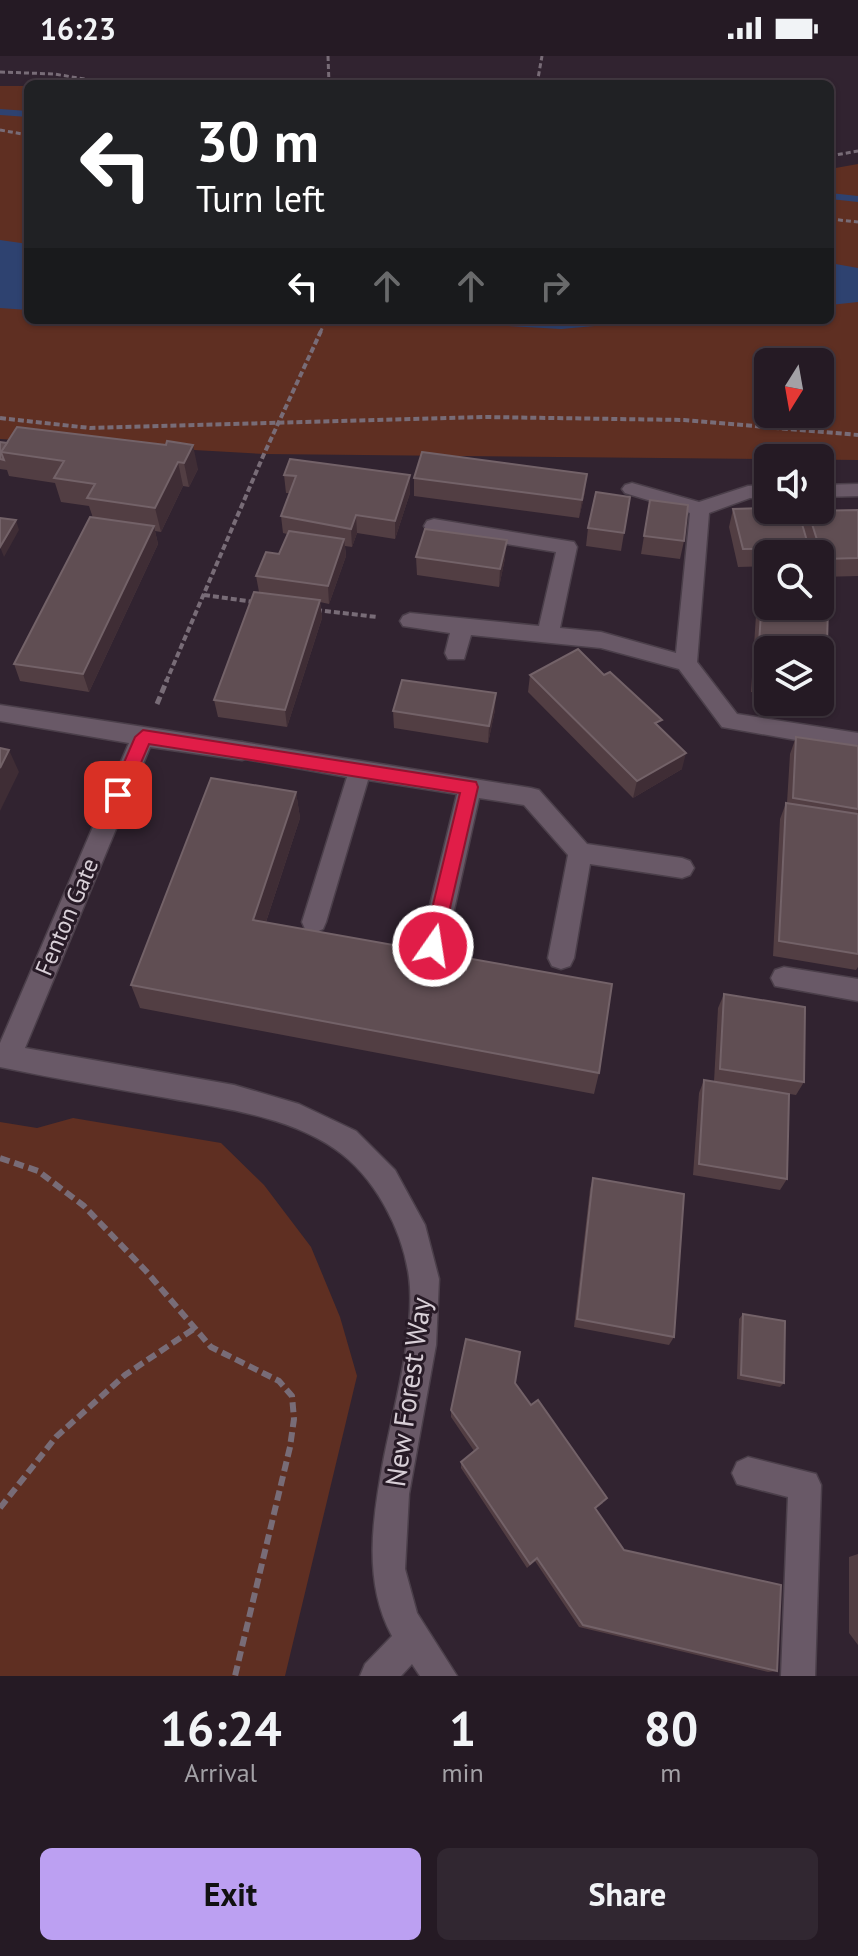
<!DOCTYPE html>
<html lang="en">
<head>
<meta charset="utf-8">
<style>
	:root { --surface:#251a24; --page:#312731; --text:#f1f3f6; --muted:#a3a1a6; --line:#423841; --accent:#bca0f2 }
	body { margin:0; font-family:"PT Sans",sans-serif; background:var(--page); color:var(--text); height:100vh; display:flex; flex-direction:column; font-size:30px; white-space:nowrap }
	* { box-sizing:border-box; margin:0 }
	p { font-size:26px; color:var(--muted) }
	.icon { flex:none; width:44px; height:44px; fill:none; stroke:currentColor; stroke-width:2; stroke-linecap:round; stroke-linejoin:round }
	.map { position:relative; height:1620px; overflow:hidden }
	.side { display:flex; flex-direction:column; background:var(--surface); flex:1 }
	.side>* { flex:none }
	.guide { position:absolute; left:24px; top:24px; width:810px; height:244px; border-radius:12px; box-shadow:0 2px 6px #0004,0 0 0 2px var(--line); background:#202124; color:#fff; overflow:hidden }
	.needle { width:52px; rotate:191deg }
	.controls { position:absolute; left:754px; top:292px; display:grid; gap:16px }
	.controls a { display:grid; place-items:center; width:80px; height:80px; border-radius:12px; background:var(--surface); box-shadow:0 2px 6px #0004,0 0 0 2px var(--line); font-size:40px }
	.pin { position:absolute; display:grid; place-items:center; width:68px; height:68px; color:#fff; margin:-34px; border-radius:16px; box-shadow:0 4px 12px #0006 }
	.me { position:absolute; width:88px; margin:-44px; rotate:13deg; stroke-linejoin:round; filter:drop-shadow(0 0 6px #0008) }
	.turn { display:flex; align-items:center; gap:28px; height:168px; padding:0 40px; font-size:36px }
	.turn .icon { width:104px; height:104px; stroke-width:2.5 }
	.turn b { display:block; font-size:56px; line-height:68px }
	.lanes { display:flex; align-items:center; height:76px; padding:0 40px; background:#0003; justify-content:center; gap:40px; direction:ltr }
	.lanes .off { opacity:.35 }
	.eta { display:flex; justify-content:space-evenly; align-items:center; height:136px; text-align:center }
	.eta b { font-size:48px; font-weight:600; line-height:56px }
	.button { display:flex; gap:16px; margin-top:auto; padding:16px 40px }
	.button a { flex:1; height:92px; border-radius:12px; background:var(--accent); color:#111; font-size:32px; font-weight:600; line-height:92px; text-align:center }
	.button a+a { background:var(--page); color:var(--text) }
	.status { display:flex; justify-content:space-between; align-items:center; height:56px; padding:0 40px; background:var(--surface); direction:ltr }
	.status svg { height:22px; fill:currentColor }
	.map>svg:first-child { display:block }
	.green { fill:#5f2f22; fill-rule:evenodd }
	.water { fill:#2e4270 }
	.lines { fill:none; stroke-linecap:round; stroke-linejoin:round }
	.stream { fill:#2e4270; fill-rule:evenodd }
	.service-casing { stroke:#4b3f4a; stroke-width:3 }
	.minor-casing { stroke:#4b3f4a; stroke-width:3 }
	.path-far3 { stroke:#786c77; stroke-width:3; stroke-dasharray:5 3; stroke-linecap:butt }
	.path-far2 { stroke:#786c77; stroke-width:4; stroke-dasharray:6 3; stroke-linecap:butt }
	.path-far1 { stroke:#786c77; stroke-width:5; stroke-dasharray:8 4; stroke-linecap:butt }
	.path { stroke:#786c77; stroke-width:6; stroke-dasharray:10 5; stroke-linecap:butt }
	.service { fill:#695967; fill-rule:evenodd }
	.minor { fill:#695967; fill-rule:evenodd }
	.wall { fill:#523e43 }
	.shaded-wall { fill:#3f2d35 }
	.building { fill:#604e53; stroke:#736268; stroke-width:2 }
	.route { fill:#e11d48; stroke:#92132f; stroke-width:2 }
	.labels { text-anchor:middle; stroke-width:6; stroke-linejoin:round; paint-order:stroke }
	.street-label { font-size:24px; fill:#d8cfd7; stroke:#271a26 }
	.near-street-label { font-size:28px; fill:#d8cfd7; stroke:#271a26 }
</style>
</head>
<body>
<div class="status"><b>16:23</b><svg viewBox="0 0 49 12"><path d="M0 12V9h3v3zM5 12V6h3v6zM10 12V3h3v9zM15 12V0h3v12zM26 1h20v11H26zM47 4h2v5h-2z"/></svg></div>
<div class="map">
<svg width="858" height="1620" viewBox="0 0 858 1620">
	<rect width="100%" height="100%" fill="#312330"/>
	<g class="green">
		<path d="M0 30H28V264H830V113L858 108V404L264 398 0 383ZM768 306H820V358H768Z"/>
		<polygon points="73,1062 221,1087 264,1129 311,1191 340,1261 357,1320 285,1620 0,1620 0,1066 37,1072"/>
	</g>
	<g class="water">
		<polygon points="0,184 28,188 28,254 0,252"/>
		<polygon points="830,207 858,212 858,246 830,249"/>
		<polygon points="455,264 662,264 561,273 458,267"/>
	</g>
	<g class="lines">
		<g class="stream">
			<polygon points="0,53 28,55 28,61 0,59"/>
			<polygon points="830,137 858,140 858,146 830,143"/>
		</g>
		<defs>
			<g id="service">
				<polygon points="242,686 531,732 539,734 587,788 682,802 690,805 694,812 690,819 682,822 590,808 574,902 570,910 561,913 552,910 548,902 568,799 524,749 479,742 446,890 442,898 433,901 424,898 420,890 457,738 368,724 326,866 323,873 314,877 305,873 302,866 347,721 234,701 231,695 234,689"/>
				<polygon points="748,1401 816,1418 821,1429 815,1620 781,1620 788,1441 737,1428 732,1417 737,1406"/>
			</g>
			<g id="minor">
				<polygon points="632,427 699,446 748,430 768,429 768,441 750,442 709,457 697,606 737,658 858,677 858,695 722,671 679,613 601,592 471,579 464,603 448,603 445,597 450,577 403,570 400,565 403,560 410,557 539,570 556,496 427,475 424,470 427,465 434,463 574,486 577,491 560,572 601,576 676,597 690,457 625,437 622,433 625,429"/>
				<polygon points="858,428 858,440 820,441 820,429"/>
				<path d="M0 649 242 686 250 689 253 695 250 701 242 704 150 691 25 992 234 1029 299 1048 356 1075 395 1114 425 1169 439 1223 436 1289 409 1438 405 1513 417 1557 457 1620H420L412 1608 401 1620H360L365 1608 392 1580C362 1525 373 1459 384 1401 394 1351 416 1271 409 1221 403 1175 375 1120 335 1093 289 1061 227 1053 173 1043 116 1033 57 1023 0 1011V987L129 687 0 665Z"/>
				<polygon points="784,911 858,923 858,945 775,930 771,922 775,914"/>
			</g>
		</defs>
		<use href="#service" class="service-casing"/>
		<use href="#minor" class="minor-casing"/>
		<g class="path-far3">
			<polyline points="328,0 329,28"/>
			<polyline points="0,16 54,18 116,28"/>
			<polyline points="537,28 542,0"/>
			<polyline points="0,74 28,79"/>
			<polyline points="830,100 858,95"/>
			<polyline points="830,163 858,166"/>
			<polyline points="320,277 326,264"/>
		</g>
		<g class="path-far2">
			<polyline points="0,362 90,372 486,361 684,364 858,379"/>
			<polyline points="204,539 254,546"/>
			<polyline points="316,554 377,561"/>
			<polyline points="166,626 264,398 321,275"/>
		</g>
		<polyline class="path-far1" points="157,648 167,624"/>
		<g class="path">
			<polyline points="0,1102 38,1115 84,1150 146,1215 211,1291 279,1325 292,1340 294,1363 290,1391 235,1620"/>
			<polyline points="0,1452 56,1381 125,1319 195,1272"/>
		</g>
		<use href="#service" class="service"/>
		<use href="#minor" class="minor"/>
	</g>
	<g class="wall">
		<polygon points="0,386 166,389 198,413 189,431 183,430 161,476 155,475 158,488 89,636 20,625 14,608 93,462 89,450 61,446 55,427 9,420 7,414 0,413"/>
		<polygon points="284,419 410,419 410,437 395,483 357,477 352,491 345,490 346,500 329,548 320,546 322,562 287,671 218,661 214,644 259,536 256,520 279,498 287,478 283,477 281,460 290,437 286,437"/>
		<polygon points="414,422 585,436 579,462 414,440"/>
		<polygon points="630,441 621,495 586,490 588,472"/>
		<polygon points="650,444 684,485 680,503 641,498"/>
		<polygon points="733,453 803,472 808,455 858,454 858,520 820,521 820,498 810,498 808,493 807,498 768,498 768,510 738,511 729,471"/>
		<polygon points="416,501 505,502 499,531 417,519"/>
		<polygon points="762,541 768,542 768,550 820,549 828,550 826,628 820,644 820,594 768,594 768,638 751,636 756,559"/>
		<polygon points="530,619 604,619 660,672 682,713 633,742 528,636"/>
		<polygon points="495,654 488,687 394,672 393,655"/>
		<polygon points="796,681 858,690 858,911 856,914 773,900 780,763 786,747 787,747 790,698"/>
		<polygon points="296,736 300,762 266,866 599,1017 594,1038 140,952 131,929"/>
		<polygon points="724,938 804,1026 796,1039 714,1026 718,952"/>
		<polygon points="704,1024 787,1123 780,1134 693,1119 699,1037"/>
		<polygon points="593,1122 674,1281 669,1289 574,1271 590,1133"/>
		<polygon points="743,1258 784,1327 780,1331 737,1323 739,1263"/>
		<polygon points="515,1327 603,1447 595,1453 624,1494 777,1615 768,1616 579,1571 535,1505 527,1512 461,1412 461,1406 474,1395 451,1361 451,1354"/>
		<polygon points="858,1498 858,1589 849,1577 849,1501"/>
	</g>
	<g class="shaded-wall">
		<polygon points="193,389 198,413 189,431 184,407"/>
		<polygon points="178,406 183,430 161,476 155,452"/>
		<polygon points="587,418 585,436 579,462 582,444"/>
		<polygon points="410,419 410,437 395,483 395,465"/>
		<polygon points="356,459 357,477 352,491 351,473"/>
		<polygon points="16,464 19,474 4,501 0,491"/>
		<polygon points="154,470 158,488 89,636 83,618"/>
		<polygon points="344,483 346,500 329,548 328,530"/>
		<polygon points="507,484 505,502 499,531 500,513"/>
		<polygon points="320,544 322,562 287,671 285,654"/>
		<polygon points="496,637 495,654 488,687 489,670"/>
		<polygon points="9,694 19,716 0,755 0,712"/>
		<polygon points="686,697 682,713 633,742 637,725"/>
		<polygon points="296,736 300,762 259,887 253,864"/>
	</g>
	<g class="building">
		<polygon points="17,371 166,389 167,385 193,389 184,407 178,406 155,452 87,442 95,428 54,422 64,405 1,396"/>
		<polygon points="0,386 7,387 1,396 4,404 0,403"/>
		<polygon points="422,396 587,418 582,444 414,422"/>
		<polygon points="290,403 410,419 395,465 356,459 351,473 281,460 296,420 284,419"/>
		<polygon points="596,436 630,441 624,477 588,472"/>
		<polygon points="650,444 688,449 684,485 644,480"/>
		<polygon points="768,452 768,454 798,454 809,492 743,493 733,453"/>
		<polygon points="858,454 858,502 823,503 808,455"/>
		<polygon points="90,461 154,470 83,618 14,608"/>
		<polygon points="0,462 16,464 0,491"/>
		<polygon points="425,473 507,484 500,513 416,501"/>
		<polygon points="289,475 344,483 328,530 256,520 266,496 279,498"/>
		<polygon points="254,536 320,544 285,654 214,644"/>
		<polygon points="762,541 768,542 768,550 820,549 828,550 826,628 820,628 820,594 768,594 768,620 757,619"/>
		<polygon points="578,593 604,619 610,616 662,664 655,667 686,697 637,725 530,619"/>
		<polygon points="402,624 496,637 489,670 393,655"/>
		<polygon points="796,681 858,690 858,753 793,742"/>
		<polygon points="0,692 9,694 0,712"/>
		<polygon points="211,722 296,736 253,864 612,928 599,1017 131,929"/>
		<polygon points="786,747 858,758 858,898 779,885"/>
		<polygon points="724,938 805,951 804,1026 720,1013"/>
		<polygon points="704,1024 789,1038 787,1123 699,1108"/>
		<polygon points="593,1122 684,1138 674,1281 577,1263"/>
		<polygon points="743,1258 785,1265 784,1327 741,1319"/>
		<polygon points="466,1283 520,1296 515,1327 531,1349 538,1344 607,1442 595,1452 624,1494 781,1529 777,1615 583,1569 537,1502 530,1508 461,1406 478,1392 451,1354"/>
	</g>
	<polygon class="route" points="143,674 476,726 478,731 440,895 433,898 426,895 423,890 460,737 149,688 125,744 112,744 110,739 135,681"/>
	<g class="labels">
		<g class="street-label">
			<text transform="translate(67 861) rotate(-67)" y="8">Fenton Gate</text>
		</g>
		<g class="near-street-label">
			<text transform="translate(408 1336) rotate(-82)" y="10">New Forest Way</text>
		</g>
	</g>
</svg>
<div class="controls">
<a><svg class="needle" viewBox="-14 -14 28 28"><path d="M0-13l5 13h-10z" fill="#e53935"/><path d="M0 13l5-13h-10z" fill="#a3a1a6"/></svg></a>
<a><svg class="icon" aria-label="sound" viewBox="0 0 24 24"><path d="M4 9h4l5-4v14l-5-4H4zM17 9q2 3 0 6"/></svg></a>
<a><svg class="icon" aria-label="search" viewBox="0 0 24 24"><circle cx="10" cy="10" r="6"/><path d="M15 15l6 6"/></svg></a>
<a><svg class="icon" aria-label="layers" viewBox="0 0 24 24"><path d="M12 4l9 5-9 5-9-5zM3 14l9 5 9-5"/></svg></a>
</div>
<div class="pin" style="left:118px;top:739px;background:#d93025"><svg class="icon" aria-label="arrive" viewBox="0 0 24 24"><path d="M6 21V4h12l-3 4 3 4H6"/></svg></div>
<svg class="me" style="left:433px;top:890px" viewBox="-20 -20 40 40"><circle r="17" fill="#e11d48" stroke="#fff" stroke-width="3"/><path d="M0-11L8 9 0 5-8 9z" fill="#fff"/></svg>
<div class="guide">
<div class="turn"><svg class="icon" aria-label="left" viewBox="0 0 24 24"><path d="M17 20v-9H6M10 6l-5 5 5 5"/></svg><div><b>30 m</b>Turn left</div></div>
<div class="lanes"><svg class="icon" aria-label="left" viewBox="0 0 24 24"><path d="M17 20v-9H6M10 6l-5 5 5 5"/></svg><svg class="icon off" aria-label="ahead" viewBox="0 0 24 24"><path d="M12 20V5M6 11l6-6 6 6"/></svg><svg class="icon off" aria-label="ahead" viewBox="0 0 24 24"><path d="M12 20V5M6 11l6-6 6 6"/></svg><svg class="icon off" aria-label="right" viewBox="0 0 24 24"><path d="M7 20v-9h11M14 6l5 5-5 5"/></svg></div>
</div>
</div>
<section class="side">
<div class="eta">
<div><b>16:24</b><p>Arrival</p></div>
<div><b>1</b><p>min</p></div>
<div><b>80</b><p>m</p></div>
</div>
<div class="button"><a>Exit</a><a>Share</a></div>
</section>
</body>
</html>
